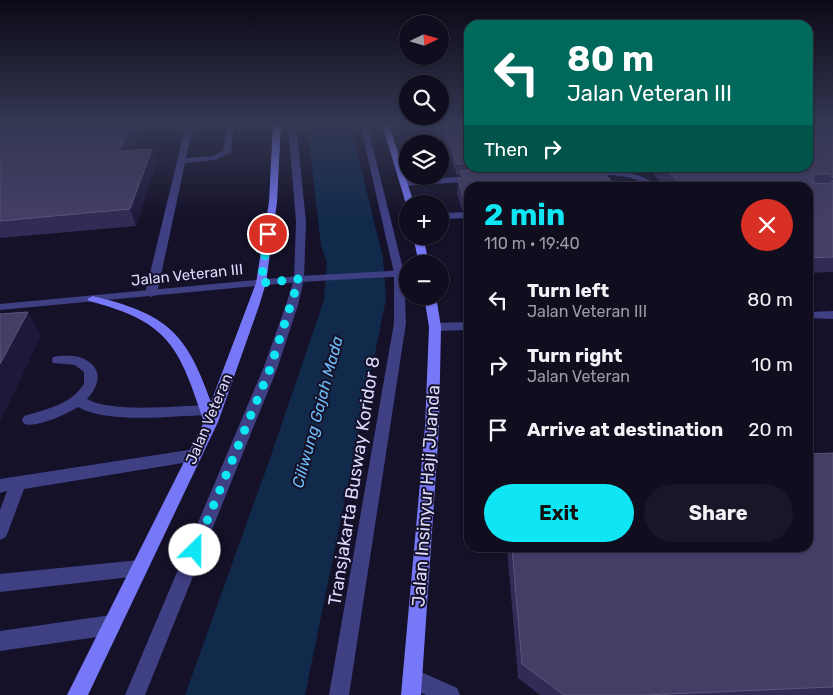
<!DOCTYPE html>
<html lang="en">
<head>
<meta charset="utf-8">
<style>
	:root { --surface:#0f0d1e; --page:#181627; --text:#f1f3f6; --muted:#9b9ca4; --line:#2f2d3c; --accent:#10e5f3 }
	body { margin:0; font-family:Rubik,sans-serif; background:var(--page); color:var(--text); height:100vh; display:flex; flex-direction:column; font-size:19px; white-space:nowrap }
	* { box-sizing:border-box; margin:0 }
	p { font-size:16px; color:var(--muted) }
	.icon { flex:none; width:28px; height:28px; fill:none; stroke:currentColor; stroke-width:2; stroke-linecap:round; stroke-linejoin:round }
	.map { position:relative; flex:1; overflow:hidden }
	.details { position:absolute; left:464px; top:182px; width:349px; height:370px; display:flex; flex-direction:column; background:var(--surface); border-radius:15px; box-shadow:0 1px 4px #0004,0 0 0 1px var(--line) }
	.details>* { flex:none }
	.hud { position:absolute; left:464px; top:20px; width:349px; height:152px; border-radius:15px; box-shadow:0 1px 4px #0004,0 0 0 1px var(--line); background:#00695c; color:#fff; overflow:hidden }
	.needle { width:32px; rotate:85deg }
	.buttons { position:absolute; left:399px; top:15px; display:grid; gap:10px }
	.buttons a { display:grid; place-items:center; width:50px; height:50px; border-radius:50%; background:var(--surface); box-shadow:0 1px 4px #0004,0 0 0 1px var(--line); font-size:25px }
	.pin { position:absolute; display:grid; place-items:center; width:42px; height:42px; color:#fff; margin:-21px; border:2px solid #fff; border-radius:50%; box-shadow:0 1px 5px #0007 }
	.me { position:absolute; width:55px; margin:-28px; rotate:23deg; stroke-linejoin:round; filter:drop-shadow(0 0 4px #0008) }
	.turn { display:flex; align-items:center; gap:18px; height:105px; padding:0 20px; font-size:22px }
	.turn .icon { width:65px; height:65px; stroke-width:2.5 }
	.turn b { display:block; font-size:35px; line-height:42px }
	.then { display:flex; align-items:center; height:48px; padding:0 20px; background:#0003; gap:10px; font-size:19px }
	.round { display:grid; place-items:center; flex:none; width:52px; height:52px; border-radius:26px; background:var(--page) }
	.summary { display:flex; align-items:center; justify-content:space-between; height:85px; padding:0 20px }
	h1 { font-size:30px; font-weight:700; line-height:38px; color:var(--accent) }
	.button { display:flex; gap:10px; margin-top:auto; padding:10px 20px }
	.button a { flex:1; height:58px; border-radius:30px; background:var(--accent); color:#111; font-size:20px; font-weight:700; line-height:58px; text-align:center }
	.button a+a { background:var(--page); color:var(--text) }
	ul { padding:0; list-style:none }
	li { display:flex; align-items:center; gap:15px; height:65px; padding:0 20px }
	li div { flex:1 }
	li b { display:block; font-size:19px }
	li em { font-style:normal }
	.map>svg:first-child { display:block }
	.water { fill:#112a4c }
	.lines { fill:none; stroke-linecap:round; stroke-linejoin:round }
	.service { fill:#3f3f84; fill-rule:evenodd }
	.tertiary { fill:#3f3f84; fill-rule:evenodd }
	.secondary { fill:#7678f8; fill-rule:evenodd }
	.wall { fill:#322b55 }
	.shaded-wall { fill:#1e193b }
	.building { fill:#443e67; stroke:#5c567e }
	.route { stroke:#10e5f3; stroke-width:9; stroke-dasharray:0 16.2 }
	.labels { text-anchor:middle; stroke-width:4; stroke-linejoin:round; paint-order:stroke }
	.street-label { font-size:15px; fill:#dddafd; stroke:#141128 }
	.water-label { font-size:16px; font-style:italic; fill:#6dbdf8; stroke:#141128 }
	.near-street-label { font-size:18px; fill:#dddafd; stroke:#141128 }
</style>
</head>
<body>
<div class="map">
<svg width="833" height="695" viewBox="0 0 833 695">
	<rect width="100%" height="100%" fill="#141128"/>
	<polygon class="water" points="307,124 350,124 383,258 386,299 305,695 185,695 268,464 324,300 327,263 321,246"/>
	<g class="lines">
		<g class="service">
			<polygon points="186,124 194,124 186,158 213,156 223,151 227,124 234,124 231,152 215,160 185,163 157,294 151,297 145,294"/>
			<polygon points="288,124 296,124 306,222 304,279 298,305 277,369 145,695 125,695 263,369 286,305 294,279 296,222"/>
			<polygon points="360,124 367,124 404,273 406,323 349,695 329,695 394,323 394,273"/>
			<path d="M605 170C625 171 645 174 660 188 648 188 642 181 631 178 617 174 601 175 587 175L583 173 587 171Z"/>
			<polygon points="475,176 478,177 478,181 403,186 399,183 403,180"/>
			<polygon points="469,212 469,218 440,219 440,213"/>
			<polygon points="833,311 833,319 808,318 808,312"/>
			<polygon points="469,322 469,330 435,331 429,327 435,323"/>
			<path d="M58 356C65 356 75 355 82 358 103 367 101 384 87 399 111 413 177 406 207 405L212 406 214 410 212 414 207 415C173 416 107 424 78 407 67 414 37 428 24 424L22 420 24 416C47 409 70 405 84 384V372L75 365 53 363 52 360 53 357Z"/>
			<polygon points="195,449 200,451 203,455 200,459 195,461 24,489 6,537 0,540 0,510 7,491 0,493 0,479"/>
			<polygon points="139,560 145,562 148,568 145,574 139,576 0,592 0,574"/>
			<polygon points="111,615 118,618 121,625 118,632 111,635 0,651 0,631"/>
		</g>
		<g class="tertiary">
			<polygon points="408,270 408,276 299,282 0,310 0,304 299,276"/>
			<polygon points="412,668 457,688 460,695 426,695 405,685 402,678 405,671"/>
		</g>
		<g class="secondary">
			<path d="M273 124H281L277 202 266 283 259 306 218 422 88 695H67L204 422C179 347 170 322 89 301L87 299 93 296C166 314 186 331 211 402L256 283 269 202Z"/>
			<polygon points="382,124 389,124 414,204 408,204 408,206 406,204"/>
			<polygon points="413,236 423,236 429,264 419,264"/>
			<polygon points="424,296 436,296 441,327 439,427 421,695 401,695 425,427 429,327"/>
		</g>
	</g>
	<g class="wall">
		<polygon points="0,124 142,124 131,150 156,163 136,226 0,238"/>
		<polygon points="433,124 469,124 469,168 561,168 469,188 469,236 464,220 465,210 462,210 457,193 458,179 460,178 460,175 457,175 442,135 438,135"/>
		<polygon points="833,124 833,272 808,273 808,188 667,188 654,175 657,168 808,168"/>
		<polygon points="833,453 833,695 540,695 518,678 507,548 808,548"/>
	</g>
	<g class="shaded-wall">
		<polygon points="131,124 142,124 124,166 119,151"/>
		<polygon points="152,149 156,163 136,226 130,209"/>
		<polygon points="28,312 41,336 0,422 0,364"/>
	</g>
	<g class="building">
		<polygon points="0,124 131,124 119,151 152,149 130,209 0,221"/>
		<polygon points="438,124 469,124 469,164 457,164 443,124 438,125"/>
		<polygon points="808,124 833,124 833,178 829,174 815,174 813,176 813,183 829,184 833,180 833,257 808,258 808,188 686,188 664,168 808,168"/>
		<polygon points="517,168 561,168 565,173 603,171 617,188 469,188 469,196 463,196 458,179 463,178 460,171"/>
		<polygon points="465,205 469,205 469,218"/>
		<polygon points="28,312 0,364 0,314"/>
		<polygon points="833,453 833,687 644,695 564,695 522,664 512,548 808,548 808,454"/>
	</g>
	<linearGradient id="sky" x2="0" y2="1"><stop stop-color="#0b0916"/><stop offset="0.56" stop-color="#343853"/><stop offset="1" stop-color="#343853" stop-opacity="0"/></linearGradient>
	<rect width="833" height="221" fill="url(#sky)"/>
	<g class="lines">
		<polyline class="route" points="195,550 270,369 299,279 261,283 268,234"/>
	</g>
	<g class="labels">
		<g class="street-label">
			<text transform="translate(187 275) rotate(-6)" y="5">Jalan Veteran III</text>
			<text transform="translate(209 419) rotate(-67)" y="5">Jalan Veteran</text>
		</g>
		<g class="water-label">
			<text transform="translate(317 412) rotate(-75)" y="6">Ciliwung Gajah Mada</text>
		</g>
		<g class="near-street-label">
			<text transform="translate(354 481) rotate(-81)" y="6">Transjakarta Busway Koridor 8</text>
			<text transform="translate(426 496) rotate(-86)" y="6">Jalan Insinyur Haji Juanda</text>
		</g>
	</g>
</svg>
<div class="buttons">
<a><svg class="needle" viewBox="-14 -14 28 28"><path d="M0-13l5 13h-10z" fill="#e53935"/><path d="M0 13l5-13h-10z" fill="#9b9ca4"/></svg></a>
<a><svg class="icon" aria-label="search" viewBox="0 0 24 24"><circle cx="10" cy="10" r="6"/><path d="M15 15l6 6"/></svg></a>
<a><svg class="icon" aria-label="layers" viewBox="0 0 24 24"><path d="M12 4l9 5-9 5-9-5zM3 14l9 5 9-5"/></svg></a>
<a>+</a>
<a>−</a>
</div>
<div class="pin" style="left:268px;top:234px;background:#d93025"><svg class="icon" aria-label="arrive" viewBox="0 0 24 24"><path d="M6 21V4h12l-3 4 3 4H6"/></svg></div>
<svg class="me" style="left:195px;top:550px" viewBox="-20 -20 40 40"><circle r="19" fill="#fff"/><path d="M0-13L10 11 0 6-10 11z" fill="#10e5f3"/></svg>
<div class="hud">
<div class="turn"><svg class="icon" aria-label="left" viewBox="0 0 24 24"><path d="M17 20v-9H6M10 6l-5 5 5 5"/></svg><div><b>80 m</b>Jalan Veteran III</div></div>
<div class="then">Then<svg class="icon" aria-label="right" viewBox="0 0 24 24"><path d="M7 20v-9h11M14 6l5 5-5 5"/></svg></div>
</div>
<section class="details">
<div class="summary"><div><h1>2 min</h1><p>110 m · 19:40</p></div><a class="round" style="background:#d93025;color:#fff"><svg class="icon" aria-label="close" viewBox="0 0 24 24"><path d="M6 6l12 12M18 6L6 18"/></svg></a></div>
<ul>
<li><svg class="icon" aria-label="left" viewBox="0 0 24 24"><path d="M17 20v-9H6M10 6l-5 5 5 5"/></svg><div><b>Turn left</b><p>Jalan Veteran III</p></div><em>80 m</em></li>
<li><svg class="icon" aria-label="right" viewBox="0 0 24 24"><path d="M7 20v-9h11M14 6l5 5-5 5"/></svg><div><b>Turn right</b><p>Jalan Veteran</p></div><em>10 m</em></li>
<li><svg class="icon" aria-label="arrive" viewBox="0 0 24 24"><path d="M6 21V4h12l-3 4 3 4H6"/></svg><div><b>Arrive at destination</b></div><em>20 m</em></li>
</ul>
<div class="button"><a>Exit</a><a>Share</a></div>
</section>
</div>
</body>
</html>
